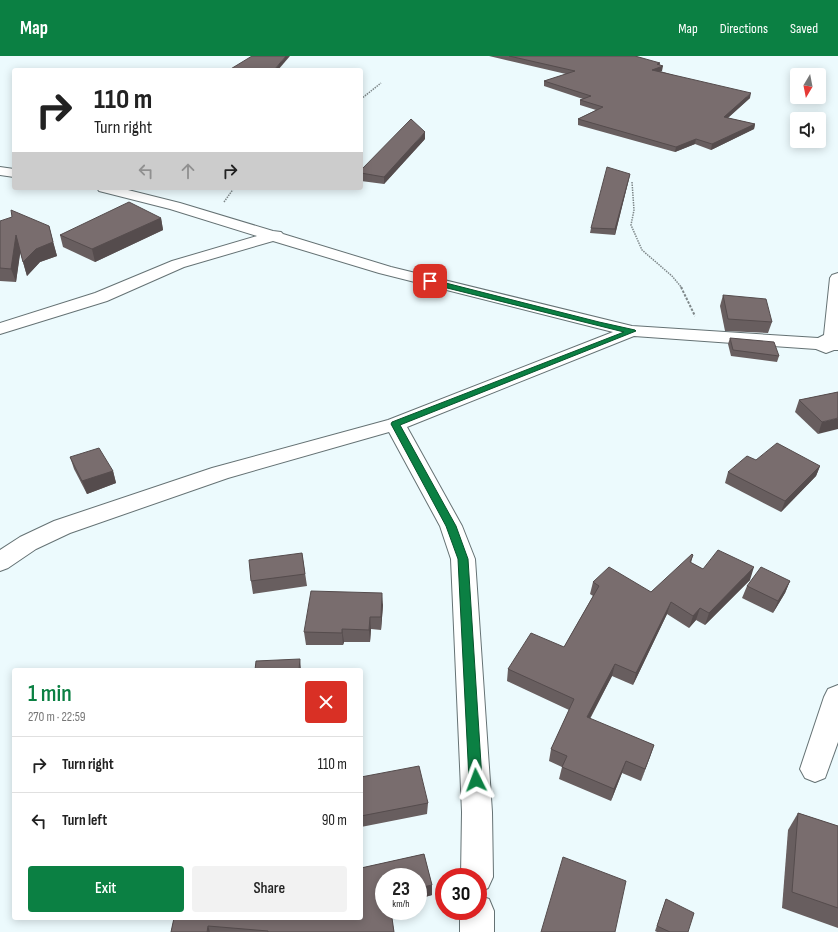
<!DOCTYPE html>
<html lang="en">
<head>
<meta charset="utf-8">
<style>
	:root { --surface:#fff; --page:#f2f2f2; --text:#222; --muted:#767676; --line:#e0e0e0; --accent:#0b8043 }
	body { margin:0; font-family:"Sofia Sans Condensed",sans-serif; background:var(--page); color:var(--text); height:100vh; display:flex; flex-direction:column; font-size:15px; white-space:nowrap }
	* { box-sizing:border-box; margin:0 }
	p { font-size:13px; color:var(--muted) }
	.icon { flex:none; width:22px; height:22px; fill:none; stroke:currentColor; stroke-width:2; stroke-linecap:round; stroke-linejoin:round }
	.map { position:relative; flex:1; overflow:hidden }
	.side { position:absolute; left:12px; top:612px; width:351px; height:252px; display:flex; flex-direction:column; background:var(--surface); border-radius:4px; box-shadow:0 2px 10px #0003 }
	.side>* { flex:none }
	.banner { position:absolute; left:12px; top:12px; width:351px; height:122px; border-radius:4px; box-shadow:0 2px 10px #0003; background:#fff; color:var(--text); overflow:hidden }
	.needle { width:26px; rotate:190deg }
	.tools { position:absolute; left:790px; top:12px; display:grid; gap:8px }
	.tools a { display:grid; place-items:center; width:36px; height:36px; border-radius:4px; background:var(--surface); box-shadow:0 2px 10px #0003; font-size:20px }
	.speed { position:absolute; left:375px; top:812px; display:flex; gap:8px; font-size:20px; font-weight:700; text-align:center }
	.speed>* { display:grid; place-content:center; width:52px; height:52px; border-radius:50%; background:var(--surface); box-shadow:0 2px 10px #0003; line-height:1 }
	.speed small { font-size:10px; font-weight:400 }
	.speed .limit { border:6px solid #d22; background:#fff; color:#111 }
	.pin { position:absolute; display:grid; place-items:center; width:34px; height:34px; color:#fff; margin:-17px; border-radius:8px; box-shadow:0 2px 6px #0006 }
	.me { position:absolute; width:44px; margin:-22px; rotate:357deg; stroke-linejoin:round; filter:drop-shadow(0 0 3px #0008) }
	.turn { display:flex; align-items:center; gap:14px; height:84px; padding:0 16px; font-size:18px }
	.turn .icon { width:52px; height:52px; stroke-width:2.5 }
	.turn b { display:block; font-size:28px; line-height:34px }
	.lanes { display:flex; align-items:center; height:38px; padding:0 16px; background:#0003; justify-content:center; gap:20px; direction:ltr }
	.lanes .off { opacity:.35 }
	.round { display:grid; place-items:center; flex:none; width:42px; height:42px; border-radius:4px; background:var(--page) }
	.summary { display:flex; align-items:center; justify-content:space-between; height:68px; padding:0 16px }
	h1 { font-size:24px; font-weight:600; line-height:30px; color:var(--accent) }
	.action { display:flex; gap:8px; margin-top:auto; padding:8px 16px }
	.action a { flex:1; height:46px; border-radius:4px; background:var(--accent); color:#fff; font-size:16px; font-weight:600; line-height:46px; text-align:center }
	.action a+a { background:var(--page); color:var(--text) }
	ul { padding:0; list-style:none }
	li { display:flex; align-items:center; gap:12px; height:56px; padding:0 16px; border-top:1px solid var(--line) }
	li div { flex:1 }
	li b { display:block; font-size:15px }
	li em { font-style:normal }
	header { display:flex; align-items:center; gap:24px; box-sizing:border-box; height:56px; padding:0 20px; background:var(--accent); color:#fff }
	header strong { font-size:19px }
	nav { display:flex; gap:22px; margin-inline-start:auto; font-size:14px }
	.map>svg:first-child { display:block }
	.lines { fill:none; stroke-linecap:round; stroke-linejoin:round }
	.minor-casing { stroke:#657274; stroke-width:2 }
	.path-far1 { stroke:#7e8789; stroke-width:1.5; stroke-dasharray:1.5 1; stroke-linecap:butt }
	.path { stroke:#7e8789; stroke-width:2; stroke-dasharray:2.5 1.5; stroke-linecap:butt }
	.minor { fill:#fff; fill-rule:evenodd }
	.wall { fill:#685e5f }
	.shaded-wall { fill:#554c4d }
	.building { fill:#796d6e; stroke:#554c4d }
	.route { fill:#0b8043; stroke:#07532c }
</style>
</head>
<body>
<header>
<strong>Map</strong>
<nav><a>Map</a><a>Directions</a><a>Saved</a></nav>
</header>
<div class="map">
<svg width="838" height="876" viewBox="0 0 838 876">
	<rect width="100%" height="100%" fill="#ecfafd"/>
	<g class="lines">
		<defs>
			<g id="minor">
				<polygon points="0,111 14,113 14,121 0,119"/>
				<polygon points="97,132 120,132 180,147 273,175 281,176 283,178 391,211 632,270 818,282 824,279 830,222 832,219 838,217 838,294 834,294 826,297 816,293 634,280 407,371 462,470 475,503 492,756 493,821 488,832 478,837 478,821 461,821 462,756 451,503 440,470 389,376 228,422 70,477 36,493 8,512 0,515 0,494 20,481 54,465 212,412 388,364 613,276 379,217 273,185 184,211 107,245 0,278 0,267 95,237 172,205 257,180 170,153 99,135"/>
				<polygon points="838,629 838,686 825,722 815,726 805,722 800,713 824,641 828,633"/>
				<polygon points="478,839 489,843 494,855 494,876 460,876 460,855 478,855"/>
			</g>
		</defs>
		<use href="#minor" class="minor-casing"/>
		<g class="path-far1">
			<polyline points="361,43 381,27"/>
			<polyline points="632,126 634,154 631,169 642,194 672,220 682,232"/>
			<polyline points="224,146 234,132"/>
		</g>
		<polyline class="path" points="681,231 695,260"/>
		<use href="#minor" class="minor"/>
	</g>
	<g class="wall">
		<polygon points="489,0 635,0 660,9 662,15 660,15 750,42 728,62 755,68 754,73 711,94 695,88 675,96 578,69 578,63 596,54 580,49 580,44 583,43 544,30 544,25 566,18"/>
		<polygon points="425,83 384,128 361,125 361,114"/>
		<polygon points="630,118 615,179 590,177 591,172"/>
		<polygon points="161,162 163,174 95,206 63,191 60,179"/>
		<polygon points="0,165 52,183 57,200 40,206 27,220 23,206 20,196 16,226 0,225"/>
		<polygon points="723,239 772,266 768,277 725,275 720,250"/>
		<polygon points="730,282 779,300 777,306 731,300 728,288"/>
		<polygon points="838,336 818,378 795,356 799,344"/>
		<polygon points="70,401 113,415 116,427 87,438 74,413"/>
		<polygon points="756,404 820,410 816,420 781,456 725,427 728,416"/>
		<polygon points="302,497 307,530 253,538 251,525"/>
		<polygon points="693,499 691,507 703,513 750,524 705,569 696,564 689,572 667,558 633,629 612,620 590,663 654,689 641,725 622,717 611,745 559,723 562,711 549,705 551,693 569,654 507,625 508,613 564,591 593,540 590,538 593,526 651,536"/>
		<polygon points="790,525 785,537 773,557 742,542 747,530"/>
		<polygon points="383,549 381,574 371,573 370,586 344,586 343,589 306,589 304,576"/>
		<polygon points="361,721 428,747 427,758 361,771"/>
		<polygon points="798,757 838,770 838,872 782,852 788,774"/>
		<polygon points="424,798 432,829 432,839 418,843 418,821 384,821 384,855 391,855 394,876 171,876 174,862 361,862 361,812"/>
		<polygon points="666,843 688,876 657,876 655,875"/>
	</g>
	<g class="shaded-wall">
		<polygon points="286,0 290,0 278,14 274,14"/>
		<polygon points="660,7 659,11 663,10 662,15 652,18 652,14 657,8"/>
		<polygon points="751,37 750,42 723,66 724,61"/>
		<polygon points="755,68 754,73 711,94 712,88"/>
		<polygon points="425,76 425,83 384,128 384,121"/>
		<polygon points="696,83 695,88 675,96 676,91"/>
		<polygon points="630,118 629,123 615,179 615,173"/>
		<polygon points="161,162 163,174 95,206 92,193"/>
		<polygon points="49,170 57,200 40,206 27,220 23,206"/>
		<polygon points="16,179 21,192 16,226 11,213"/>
		<polygon points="838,362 838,373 818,378 822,366"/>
		<polygon points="820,410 816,420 781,456 785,445"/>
		<polygon points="113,415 116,427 87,438 82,425"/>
		<polygon points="754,511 750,524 705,569 709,557"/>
		<polygon points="790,525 785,537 773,557 778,545"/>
		<polygon points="382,537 383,549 381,574 381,561"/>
		<polygon points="671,546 667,558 633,629 636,617"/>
		<polygon points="700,552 696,564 689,572 693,560"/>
		<polygon points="370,561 371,573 370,586 369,574"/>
		<polygon points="342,573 344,586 343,589 342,577"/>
		<polygon points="300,603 301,614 299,614"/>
		<polygon points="615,608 612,620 584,673 587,661"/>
		<polygon points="654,689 650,701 641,725 645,713"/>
		<polygon points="626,705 622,717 611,745 614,733"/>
		<polygon points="432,829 432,839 418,843 418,832"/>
		<polygon points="208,870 210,876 207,876"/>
	</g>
	<g class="building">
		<polygon points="252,0 286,0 274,14 229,14"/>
		<polygon points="509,0 635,0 660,7 657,8 663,10 652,14 751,37 724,61 755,68 712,88 696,83 676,91 578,63 603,51 580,44 591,40 544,25 575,15"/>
		<polygon points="411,63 425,76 384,121 361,117 361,114"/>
		<polygon points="607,111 630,118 615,173 591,172"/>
		<polygon points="129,146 161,162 92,193 60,179"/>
		<polygon points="11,154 49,170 53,186 36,193 23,206 16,179 11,213 0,212 0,165 12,161"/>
		<polygon points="723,239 766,243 772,266 728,263"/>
		<polygon points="730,282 774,286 779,300 733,294"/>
		<polygon points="838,336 838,362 822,366 799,344"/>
		<polygon points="777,387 820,410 785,445 728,416 747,400 756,404"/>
		<polygon points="99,392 113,415 82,425 70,401"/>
		<polygon points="718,494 754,511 709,557 700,552 693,560 671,546 636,617 615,608 587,661 654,689 645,713 626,705 614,733 562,711 567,700 551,693 574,643 508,613 531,577 564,591 599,530 593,526 609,511 651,536 692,498 693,499 690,506 703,513"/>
		<polygon points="302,497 305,518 251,525 249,504"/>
		<polygon points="761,511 790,525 778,545 747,530"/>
		<polygon points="311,535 382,537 381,561 370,561 369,574 342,573 342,577 304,576"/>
		<polygon points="300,603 299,614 255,614 256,605"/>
		<polygon points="419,710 428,747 361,760 361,721"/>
		<polygon points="798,757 838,770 838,852 792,836"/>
		<polygon points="424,798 432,829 418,832 418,821 384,821 384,855 391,855 394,876 268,876 268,875 208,870 207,876 171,876 174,862 361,862 361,812"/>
		<polygon points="563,801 626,825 615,876 541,876"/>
		<polygon points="666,843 694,857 688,876 670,876 657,870"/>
	</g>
	<polygon class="route" points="430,223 599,266 635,274 636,275 400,369 456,470 468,503 482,724 480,728 476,730 471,728 469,724 458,503 446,470 391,368 392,366 624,276 427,227 427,224"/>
</svg>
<div class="tools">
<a><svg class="needle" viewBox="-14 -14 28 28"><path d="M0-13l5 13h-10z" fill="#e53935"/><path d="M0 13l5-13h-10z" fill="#767676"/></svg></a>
<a><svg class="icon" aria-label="sound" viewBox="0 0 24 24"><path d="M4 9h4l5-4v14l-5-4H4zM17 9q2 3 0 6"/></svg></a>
</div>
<div class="speed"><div>23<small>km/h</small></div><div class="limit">30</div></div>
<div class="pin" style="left:430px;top:225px;background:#d93025"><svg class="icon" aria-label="arrive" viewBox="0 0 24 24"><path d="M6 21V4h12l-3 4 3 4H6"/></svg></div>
<svg class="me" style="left:476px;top:724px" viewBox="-20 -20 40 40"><path d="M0-17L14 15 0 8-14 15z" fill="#0b8043" stroke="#fff" stroke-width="4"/></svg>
<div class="banner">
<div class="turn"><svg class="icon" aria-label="right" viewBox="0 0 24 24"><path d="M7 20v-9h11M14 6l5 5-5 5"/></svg><div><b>110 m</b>Turn right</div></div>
<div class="lanes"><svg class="icon off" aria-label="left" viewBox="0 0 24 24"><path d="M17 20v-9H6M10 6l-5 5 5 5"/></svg><svg class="icon off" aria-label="ahead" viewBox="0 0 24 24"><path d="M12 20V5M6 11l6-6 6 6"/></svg><svg class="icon" aria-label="right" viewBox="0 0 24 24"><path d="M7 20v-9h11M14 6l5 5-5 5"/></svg></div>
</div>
<section class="side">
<div class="summary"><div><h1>1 min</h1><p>270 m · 22:59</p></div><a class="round" style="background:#d93025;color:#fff"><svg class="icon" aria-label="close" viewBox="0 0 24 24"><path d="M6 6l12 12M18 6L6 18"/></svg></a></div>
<ul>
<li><svg class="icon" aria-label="right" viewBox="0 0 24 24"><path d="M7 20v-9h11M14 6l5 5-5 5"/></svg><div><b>Turn right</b></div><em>110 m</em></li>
<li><svg class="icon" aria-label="left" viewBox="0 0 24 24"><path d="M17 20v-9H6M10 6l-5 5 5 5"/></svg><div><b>Turn left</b></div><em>90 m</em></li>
</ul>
<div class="action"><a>Exit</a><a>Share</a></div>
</section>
</div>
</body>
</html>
